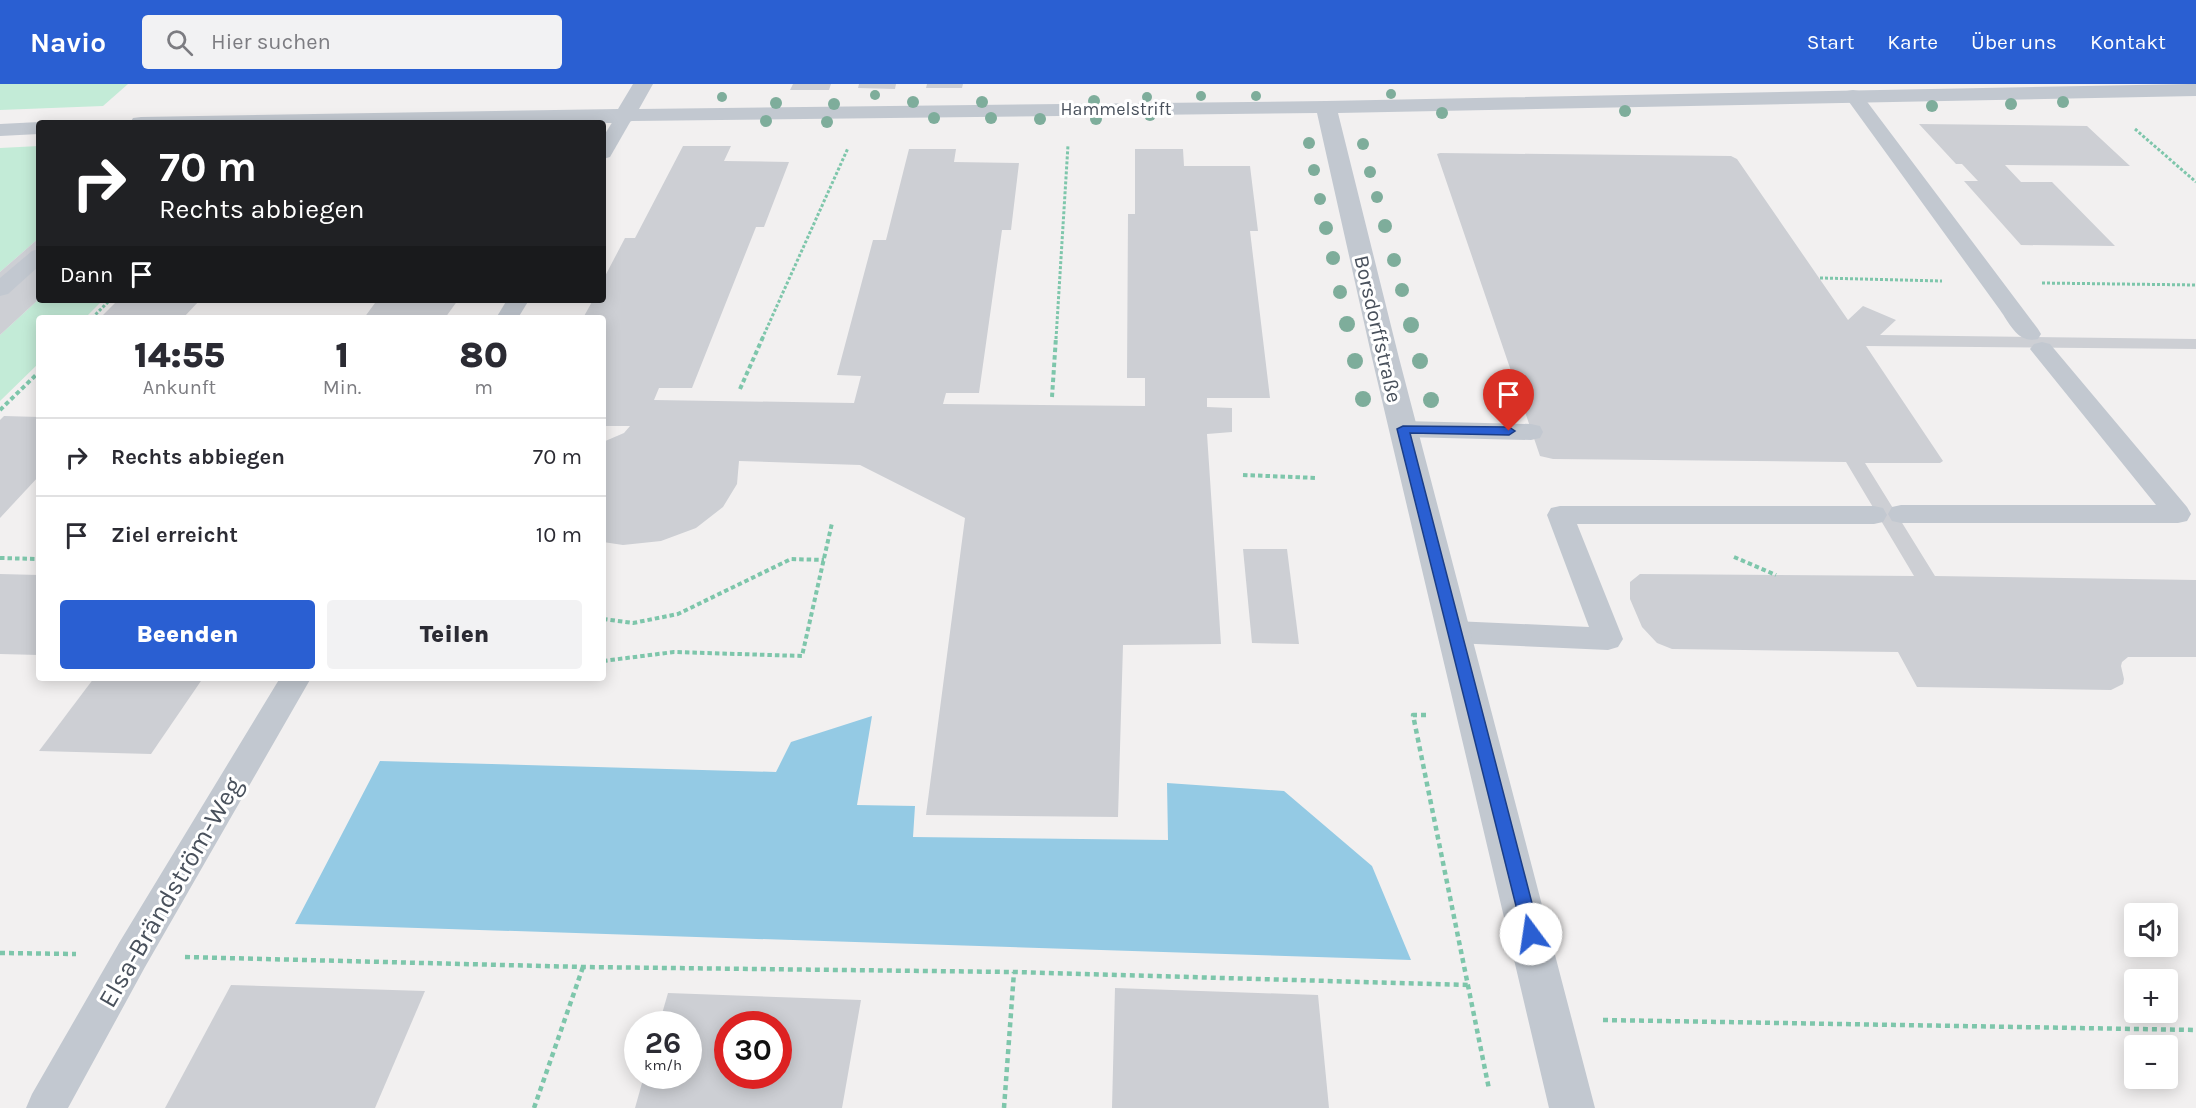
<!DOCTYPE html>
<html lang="de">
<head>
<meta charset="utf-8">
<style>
	:root { --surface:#fff; --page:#f2f2f3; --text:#2b2b33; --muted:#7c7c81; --line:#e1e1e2; --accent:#2a5fd2 }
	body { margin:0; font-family:Karla,sans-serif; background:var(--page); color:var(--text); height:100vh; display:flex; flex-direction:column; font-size:22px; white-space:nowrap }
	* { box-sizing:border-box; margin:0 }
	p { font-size:20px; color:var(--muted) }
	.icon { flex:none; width:33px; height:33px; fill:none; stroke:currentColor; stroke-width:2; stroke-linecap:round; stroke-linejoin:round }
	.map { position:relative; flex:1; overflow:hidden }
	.details { position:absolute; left:36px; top:231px; width:570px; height:366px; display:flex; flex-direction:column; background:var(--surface); border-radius:6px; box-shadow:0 3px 15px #0003 }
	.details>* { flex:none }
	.banner { position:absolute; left:36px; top:36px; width:570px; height:183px; border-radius:6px; box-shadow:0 3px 15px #0003; background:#202124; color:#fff; overflow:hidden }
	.controls { position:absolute; left:2124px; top:819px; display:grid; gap:12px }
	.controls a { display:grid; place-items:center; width:54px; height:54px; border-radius:6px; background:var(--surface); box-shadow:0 3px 15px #0003; font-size:30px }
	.speed { position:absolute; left:624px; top:927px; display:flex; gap:12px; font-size:30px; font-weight:700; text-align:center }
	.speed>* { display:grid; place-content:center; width:78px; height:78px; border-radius:50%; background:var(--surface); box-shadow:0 3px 15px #0003; line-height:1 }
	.speed small { font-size:15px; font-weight:400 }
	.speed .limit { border:9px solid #d22; background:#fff; color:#111 }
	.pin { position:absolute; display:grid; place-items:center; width:51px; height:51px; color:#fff; margin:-62px -26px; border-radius:50% 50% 50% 0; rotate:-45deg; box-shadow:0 0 6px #0007 }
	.pin .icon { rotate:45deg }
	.me { position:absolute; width:66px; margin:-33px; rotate:346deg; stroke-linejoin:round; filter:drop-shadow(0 0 4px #0008) }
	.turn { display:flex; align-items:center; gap:21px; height:126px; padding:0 24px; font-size:27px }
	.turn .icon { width:78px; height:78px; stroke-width:2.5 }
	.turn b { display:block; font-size:42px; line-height:51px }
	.then { display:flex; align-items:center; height:57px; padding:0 24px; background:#0003; gap:12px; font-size:22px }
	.eta { display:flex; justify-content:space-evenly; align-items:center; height:102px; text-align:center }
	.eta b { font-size:36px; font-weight:800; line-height:42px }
	.action { display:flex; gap:12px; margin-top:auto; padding:12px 24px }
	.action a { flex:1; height:69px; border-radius:6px; background:var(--accent); color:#fff; font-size:24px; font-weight:800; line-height:69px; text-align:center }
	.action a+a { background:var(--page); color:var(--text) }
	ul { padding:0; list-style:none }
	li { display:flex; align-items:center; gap:18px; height:78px; padding:0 24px; border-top:2px solid var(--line) }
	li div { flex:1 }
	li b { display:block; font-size:22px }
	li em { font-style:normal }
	header { display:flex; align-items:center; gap:36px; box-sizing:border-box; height:84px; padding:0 30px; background:var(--accent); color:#fff }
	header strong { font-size:28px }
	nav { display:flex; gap:33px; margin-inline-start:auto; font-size:21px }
	.search { width:420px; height:54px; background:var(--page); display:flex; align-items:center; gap:15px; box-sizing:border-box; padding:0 21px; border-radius:6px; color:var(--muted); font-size:22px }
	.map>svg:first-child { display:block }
	.green { fill:#c3ebd7 }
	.water { fill:#94cae4 }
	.building { fill:#cdcfd4; fill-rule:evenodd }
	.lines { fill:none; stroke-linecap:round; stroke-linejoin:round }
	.path-far2 { stroke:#7ec6ab; stroke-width:3; stroke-dasharray:3 2; stroke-linecap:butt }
	.path-far1 { stroke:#7ec6ab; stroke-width:4; stroke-dasharray:4.5 3; stroke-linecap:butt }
	.path { stroke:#7ec6ab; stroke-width:4.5; stroke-dasharray:5 4; stroke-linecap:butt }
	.lane { fill:#c2c8d0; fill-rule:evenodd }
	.street { fill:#c2c8d0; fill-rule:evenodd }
	.tree { fill:#7ead9b }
	.route { fill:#2a5fd2; stroke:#1b3e88; stroke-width:1.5 }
	.labels { text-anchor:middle; stroke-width:6; stroke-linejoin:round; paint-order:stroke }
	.far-street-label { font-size:18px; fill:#49515c; stroke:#fff }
	.street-label { font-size:21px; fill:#49515c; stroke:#fff }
	.near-street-label { font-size:26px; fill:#49515c; stroke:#fff }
</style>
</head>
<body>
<header>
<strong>Navio</strong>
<div class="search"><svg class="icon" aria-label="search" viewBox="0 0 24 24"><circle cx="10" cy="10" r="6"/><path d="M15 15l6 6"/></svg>Hier suchen</div>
<nav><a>Start</a><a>Karte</a><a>Über uns</a><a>Kontakt</a></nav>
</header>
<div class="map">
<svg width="2196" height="1024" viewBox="0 0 2196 1024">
	<rect width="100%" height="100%" fill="#f2f0f0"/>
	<g class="green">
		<polygon points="0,0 128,0 103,22 0,26"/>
		<polygon points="39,62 39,154 0,188 0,64"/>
		<polygon points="39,215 103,216 85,234 39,234 39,279 0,317 0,251"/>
	</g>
	<polygon class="water" points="872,632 857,721 915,722 913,753 1168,756 1167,699 1284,707 1372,782 1411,876 295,840 380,677 776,688 791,658"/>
	<g class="building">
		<polygon points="793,0 831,0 829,6 790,6"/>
		<polygon points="859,0 896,0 895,5 858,4"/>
		<polygon points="927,0 963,0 962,4 926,4"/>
		<polygon points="1919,40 2087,42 2130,82 2005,81 2021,98 2052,98 2115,162 2021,161 1964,97 1978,97 1962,80 1956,80"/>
		<polygon points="683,62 731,62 724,77 789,78 764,143 756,143 692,304 659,304 654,316 854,319 861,292 837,291 873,156 886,156 909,65 956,65 954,78 1019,79 1011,146 1002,146 979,309 946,309 943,320 1145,322 1145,294 1127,294 1128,130 1135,130 1135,65 1183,65 1184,82 1250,82 1258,147 1250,147 1270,314 1207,314 1207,323 1232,324 1232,348 1207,350 1221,560 1123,561 1118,733 926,731 965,434 860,381 739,377 737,400 723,423 696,444 661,457 623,461 603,458 603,358 624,349 630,342 603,342 603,234 583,234 593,216 603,216 603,196 625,154 635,154"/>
		<polygon points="1440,69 1731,72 1737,75 1848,236 1863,222 1896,236 1880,251 2196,255 2196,265 1866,262 1943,377 1940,379 1865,379 1935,492 2196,496 2196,573 2128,573 2122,578 2121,582 2124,595 2123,600 2111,606 1917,603 1898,568 1672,565 1657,559 1642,543 1630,515 1630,498 1640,490 1914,492 1846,378 1553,375 1540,372 1437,70"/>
		<polygon points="39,154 39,215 0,251 0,188"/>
		<polygon points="118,216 200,216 183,234 100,234"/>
		<polygon points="323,216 458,216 445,234 364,234 375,219 323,218"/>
		<polygon points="4,332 39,333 39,392 0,434 0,336"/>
		<polygon points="1243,465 1287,465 1299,560 1252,559"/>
		<polygon points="0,490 39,491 39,571 0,570"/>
		<polygon points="94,594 203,594 151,670 39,667"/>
		<polygon points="231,901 425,907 375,1024 165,1024"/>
		<polygon points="1115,904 1318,911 1329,1024 1112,1024"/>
		<path d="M668 909 861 916 842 1024H635L644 992H688V940H659ZM728 940H778V992H728Z"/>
	</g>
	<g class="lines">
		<g class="path-far2">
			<polyline points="2135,45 2196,98"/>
			<polyline points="1820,194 1942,197"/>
			<polyline points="2042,199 2196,201"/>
			<polyline points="92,234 110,216"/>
			<polyline points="762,255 848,64"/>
			<polyline points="1056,255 1068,61"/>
		</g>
		<g class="path-far1">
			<polyline points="740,305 763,253"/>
			<polyline points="1052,313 1056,253"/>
			<polyline points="0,326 39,288"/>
			<polyline points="1243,391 1317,394"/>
			<polyline points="1734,473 1776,491"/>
			<polyline points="0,474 39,475"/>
			<polyline points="603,535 633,539 678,530 791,475 824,476"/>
			<polyline points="603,577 674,568 802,572 832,439"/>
		</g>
		<g class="path">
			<polyline points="1426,631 1413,631 1489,1005"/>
			<polyline points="0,869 76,870"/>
			<polyline points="185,873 583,883 1014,888 1468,901"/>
			<polyline points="1603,936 2196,946"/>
			<polyline points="534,1024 583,883"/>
			<polyline points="1004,1024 1014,888"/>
		</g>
		<g class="lane">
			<path d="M1853 6 1859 7 2038 245 2041 250 2038 255C2018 260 2010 240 2000 226L1844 11 1847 7Z"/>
			<polygon points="624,28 630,29 633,33 610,73 603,75 603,53 618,29"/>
			<polygon points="39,165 39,182 8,210 0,212 0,194 32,167"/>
			<polygon points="507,216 529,216 518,234 496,234"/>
			<polygon points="2042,258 2050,260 2187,423 2191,430 2187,437 2178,439 1901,439 1892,437 1888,430 1892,423 1901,421 2156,421 2034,270 2030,265 2034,260"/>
			<polygon points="1403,337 1531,340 1540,342 1543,348 1540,354 1531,356 1403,353 1394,351 1391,345 1394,339"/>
			<polygon points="1560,422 1874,422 1883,424 1887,431 1883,438 1874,440 1577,440 1623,555 1618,563 1608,566 1454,559 1444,556 1439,548 1444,540 1454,537 1589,543 1547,431 1551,424"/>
			<polygon points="280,594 311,594 145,883 68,1024 26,1024 32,1010 119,859"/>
		</g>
		<g class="street">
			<polygon points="633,0 653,0 639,25 1326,17 2189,0 2196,0 2196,12 1338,29 1399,274 1595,1024 1549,1024 1372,274 1317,29 632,37 624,39 130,39 133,34 141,33 618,25"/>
			<polygon points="39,38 45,39 39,39 39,50 0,52 0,40"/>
		</g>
	</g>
	<g class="tree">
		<circle cx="1391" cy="10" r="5"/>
		<circle cx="875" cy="11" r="5"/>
		<circle cx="1201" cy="12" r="5"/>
		<circle cx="1256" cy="12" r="5"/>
		<circle cx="722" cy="13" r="5"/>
		<circle cx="1147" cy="13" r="5"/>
		<circle cx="1094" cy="17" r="6"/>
		<circle cx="913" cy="18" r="6"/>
		<circle cx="982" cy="18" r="6"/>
		<circle cx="2063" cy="18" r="6"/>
		<circle cx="776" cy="19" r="6"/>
		<circle cx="834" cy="20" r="6"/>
		<circle cx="2011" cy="20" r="6"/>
		<circle cx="1932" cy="22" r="6"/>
		<circle cx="1625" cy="27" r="6"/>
		<circle cx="1442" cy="29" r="6"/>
		<circle cx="1150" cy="31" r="6"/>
		<circle cx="934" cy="34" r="6"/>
		<circle cx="991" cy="34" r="6"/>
		<circle cx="1040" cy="35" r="6"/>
		<circle cx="1096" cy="35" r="6"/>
		<circle cx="766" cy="37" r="6"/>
		<circle cx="827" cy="38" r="6"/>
		<circle cx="1309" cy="59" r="6"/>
		<circle cx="1363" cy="60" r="6"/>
		<circle cx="1314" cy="86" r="6"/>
		<circle cx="1370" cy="88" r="6"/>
		<circle cx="1377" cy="113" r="6"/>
		<circle cx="1320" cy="115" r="6"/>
		<circle cx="1385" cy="142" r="7"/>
		<circle cx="1326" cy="144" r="7"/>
		<circle cx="1333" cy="174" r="7"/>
		<circle cx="1394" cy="176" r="7"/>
		<circle cx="1402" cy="206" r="7"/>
		<circle cx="1340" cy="208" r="7"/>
		<circle cx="1347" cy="240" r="8"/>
		<circle cx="1411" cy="241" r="8"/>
		<circle cx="1355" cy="277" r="8"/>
		<circle cx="1420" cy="277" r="8"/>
		<circle cx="1363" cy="315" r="8"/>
		<circle cx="1431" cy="316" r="8"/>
	</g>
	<polygon class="route" points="1403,342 1509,343 1515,347 1509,351 1410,349 1540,850 1537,856 1531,858 1525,856 1523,850 1397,345"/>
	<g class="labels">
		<g class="far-street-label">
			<text x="1116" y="31">Hammelstrift</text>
		</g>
		<g class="street-label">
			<text transform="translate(1378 245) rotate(77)" y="7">Borsdorffstraße</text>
		</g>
		<g class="near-street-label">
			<text transform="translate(170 808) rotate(-60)" y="9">Elsa-Brändström-Weg</text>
		</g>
	</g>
</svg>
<div class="controls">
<a><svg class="icon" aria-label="sound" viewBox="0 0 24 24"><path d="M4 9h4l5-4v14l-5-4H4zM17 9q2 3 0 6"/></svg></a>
<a>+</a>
<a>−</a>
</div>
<div class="speed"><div>26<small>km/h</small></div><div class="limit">30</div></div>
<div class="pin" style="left:1509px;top:347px;background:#d93025"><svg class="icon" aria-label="arrive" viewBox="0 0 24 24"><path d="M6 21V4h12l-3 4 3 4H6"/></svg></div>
<svg class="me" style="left:1531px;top:850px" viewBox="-20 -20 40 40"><circle r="19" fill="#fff"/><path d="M0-13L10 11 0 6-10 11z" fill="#2a5fd2"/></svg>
<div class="banner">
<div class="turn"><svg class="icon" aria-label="right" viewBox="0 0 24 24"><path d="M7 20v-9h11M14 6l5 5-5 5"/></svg><div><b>70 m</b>Rechts abbiegen</div></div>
<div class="then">Dann<svg class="icon" aria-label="arrive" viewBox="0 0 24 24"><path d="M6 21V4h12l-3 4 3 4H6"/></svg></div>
</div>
<section class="details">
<div class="eta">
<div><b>14:55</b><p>Ankunft</p></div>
<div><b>1</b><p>Min.</p></div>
<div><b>80</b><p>m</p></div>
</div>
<ul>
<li><svg class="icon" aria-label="right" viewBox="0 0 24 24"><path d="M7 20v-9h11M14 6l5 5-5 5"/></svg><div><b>Rechts abbiegen</b></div><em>70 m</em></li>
<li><svg class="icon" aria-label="arrive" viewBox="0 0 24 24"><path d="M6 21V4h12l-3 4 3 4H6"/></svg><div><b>Ziel erreicht</b></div><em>10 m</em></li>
</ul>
<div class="action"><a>Beenden</a><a>Teilen</a></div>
</section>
</div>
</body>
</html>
